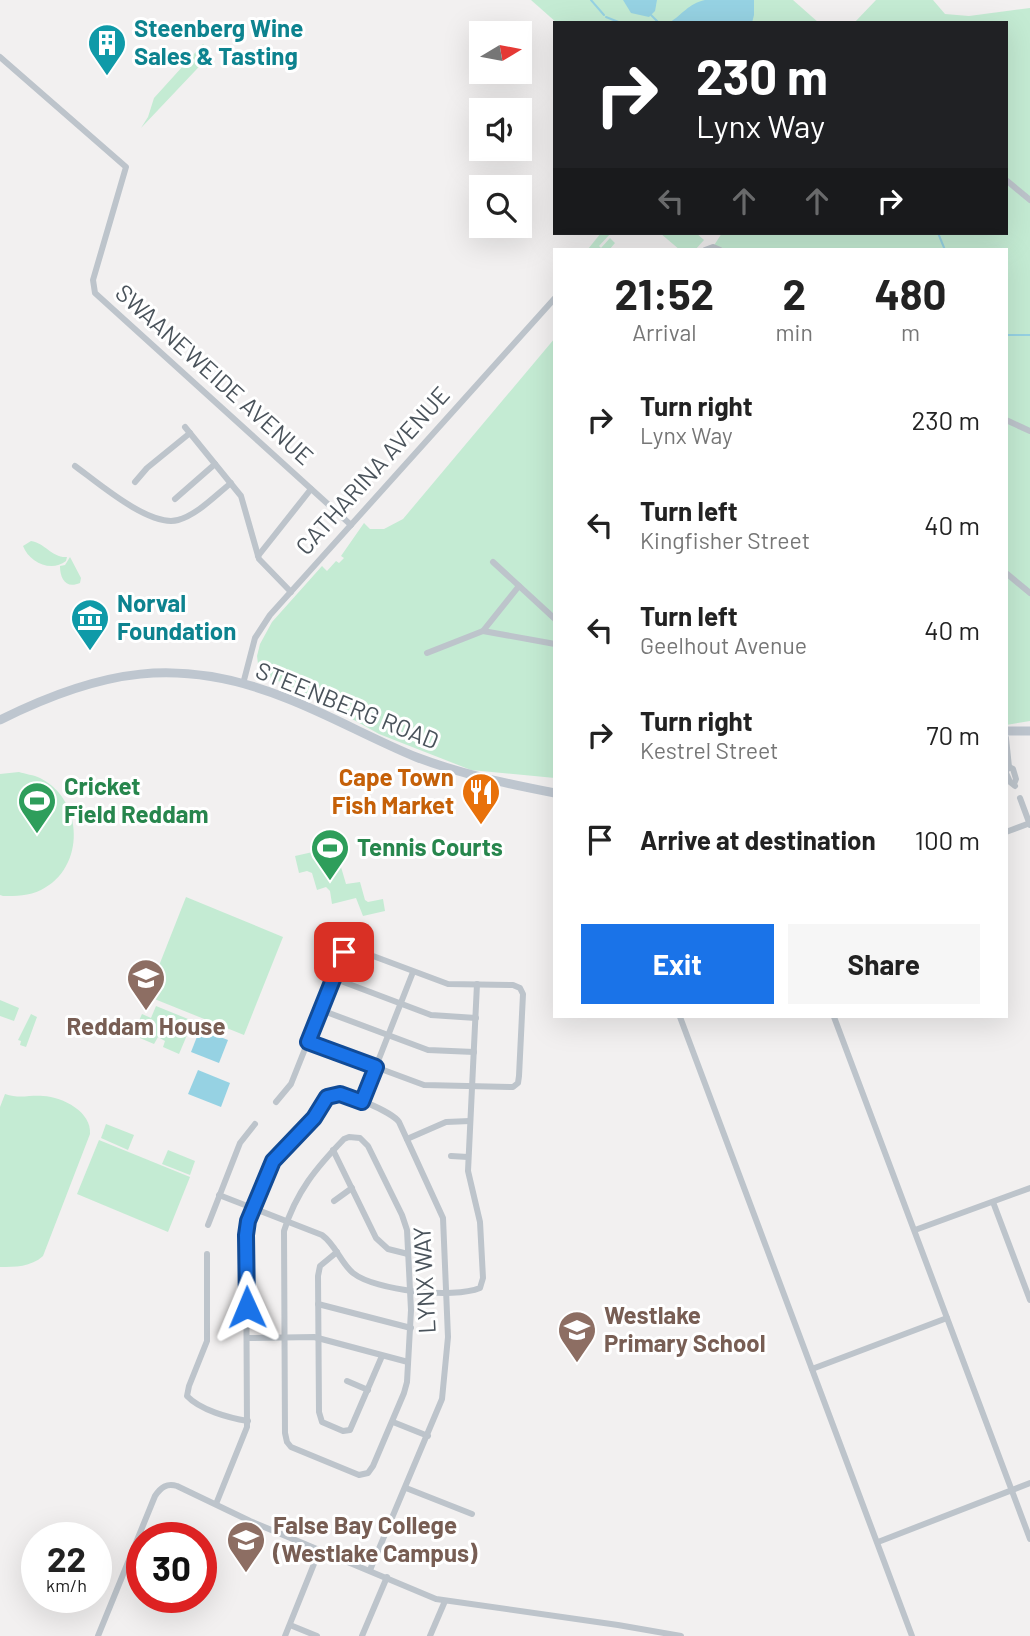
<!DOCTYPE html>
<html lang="en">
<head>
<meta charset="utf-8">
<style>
	:root { --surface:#fff; --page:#f6f6f6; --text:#222; --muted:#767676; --accent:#1a73e8 }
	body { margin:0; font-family:Barlow,sans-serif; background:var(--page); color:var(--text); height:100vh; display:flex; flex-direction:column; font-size:26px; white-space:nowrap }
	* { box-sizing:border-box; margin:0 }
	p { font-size:23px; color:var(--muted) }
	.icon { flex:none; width:38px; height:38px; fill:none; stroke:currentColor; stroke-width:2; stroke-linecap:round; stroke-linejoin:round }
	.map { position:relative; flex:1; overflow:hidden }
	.details { position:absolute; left:553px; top:248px; width:455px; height:770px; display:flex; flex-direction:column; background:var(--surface); border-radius:0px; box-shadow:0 7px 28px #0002 }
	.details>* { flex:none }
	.hud { position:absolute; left:553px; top:21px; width:455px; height:214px; border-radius:0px; box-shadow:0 7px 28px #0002; background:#202124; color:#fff; overflow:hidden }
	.needle { width:46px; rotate:80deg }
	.tools { position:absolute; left:469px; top:21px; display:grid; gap:14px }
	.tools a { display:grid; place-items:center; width:63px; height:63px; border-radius:0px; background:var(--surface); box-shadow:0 7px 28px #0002; font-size:35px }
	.speed { position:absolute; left:21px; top:1522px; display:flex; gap:14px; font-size:35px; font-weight:700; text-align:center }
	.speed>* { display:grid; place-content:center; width:91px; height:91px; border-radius:50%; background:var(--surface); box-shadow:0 7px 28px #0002; line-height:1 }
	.speed small { font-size:18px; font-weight:400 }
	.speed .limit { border:10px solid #d22; background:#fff; color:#111 }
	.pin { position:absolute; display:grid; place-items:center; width:60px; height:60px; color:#fff; margin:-30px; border-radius:14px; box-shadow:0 4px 10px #0006 }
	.me { position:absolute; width:77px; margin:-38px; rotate:359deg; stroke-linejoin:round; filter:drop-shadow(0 0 5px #0008) }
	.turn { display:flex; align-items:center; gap:24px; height:147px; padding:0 28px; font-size:32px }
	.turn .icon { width:91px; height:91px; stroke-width:2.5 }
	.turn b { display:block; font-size:49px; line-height:60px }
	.lanes { display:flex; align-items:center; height:66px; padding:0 28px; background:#0003; justify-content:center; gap:35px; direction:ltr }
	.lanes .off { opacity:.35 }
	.eta { display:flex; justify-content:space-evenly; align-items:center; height:119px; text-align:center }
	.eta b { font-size:42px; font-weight:700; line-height:49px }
	.cta { display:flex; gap:14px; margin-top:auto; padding:14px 28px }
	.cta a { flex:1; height:80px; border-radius:0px; background:var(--accent); color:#fff; font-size:28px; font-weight:700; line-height:80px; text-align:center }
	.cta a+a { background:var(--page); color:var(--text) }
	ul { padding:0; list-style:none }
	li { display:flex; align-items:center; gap:21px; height:105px; padding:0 28px }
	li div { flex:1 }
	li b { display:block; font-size:26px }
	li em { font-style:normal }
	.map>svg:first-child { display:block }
	.green { fill:#c4ebd3 }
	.water { fill:#96d2e3 }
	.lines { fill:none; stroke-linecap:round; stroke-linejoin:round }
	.stream { stroke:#96d2e3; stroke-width:2 }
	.minor { stroke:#bdc4cb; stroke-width:6 }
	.secondary { stroke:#bec6cf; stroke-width:9 }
	.route-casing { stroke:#114b97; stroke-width:18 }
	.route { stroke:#1a73e8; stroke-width:12 }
	.labels { text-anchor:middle; stroke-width:6; stroke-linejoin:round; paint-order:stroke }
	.culture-label { font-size:24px; font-weight:bold; fill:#0d838f; stroke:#fff; text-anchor:start }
	.street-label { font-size:24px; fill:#4a535b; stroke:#fff }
	.food-label { font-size:24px; font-weight:bold; fill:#c56008; stroke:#fff; text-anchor:end }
	.leisure-label { font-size:24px; font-weight:bold; fill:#27864d; stroke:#fff; text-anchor:start }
	.education-label { font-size:24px; font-weight:bold; fill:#785e54; stroke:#fff; text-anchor:start }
</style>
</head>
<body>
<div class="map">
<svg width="1030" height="1636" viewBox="0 0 1030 1636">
	<rect width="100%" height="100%" fill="#f2f0f0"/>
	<g class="green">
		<polygon points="531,0 793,0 819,23 557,23"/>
		<polygon points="876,0 933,0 945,14 969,16 1030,8 1030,721 1006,725 1006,250 711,250 722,233 1006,233 1006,23 854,23"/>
		<polygon points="203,44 212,53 141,128 148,117 154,98"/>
		<polygon points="601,233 611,233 599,246 601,248 610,238 615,243 609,250 590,250 588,249"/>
		<polygon points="660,233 696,233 704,240 695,250 680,250"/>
		<polygon points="555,338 555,778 471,770 379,734 304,692 269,677 258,664 257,656 260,644 272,622 322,566 327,571 336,561 339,563 344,558 341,556 364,523 370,529 384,529 403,519"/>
		<path d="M31 541C45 543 52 558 67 557L66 561C51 573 29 562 23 546Z"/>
		<path d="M70 557 81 578 80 583C66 589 60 579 60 566L65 565Z"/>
		<path d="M19 772C25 774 34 775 40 778 84 800 86 868 41 890 29 896 16 896 3 896L0 895V774Z"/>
		<polygon points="326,849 333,868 341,867 346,884 360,882 365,900 368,902 383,899 385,911 363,916 356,898 332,904 330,891 326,887 317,890 312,873 307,871 299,873 295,856"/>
		<polygon points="186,897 283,937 244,1035 147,996"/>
		<polygon points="0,1000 19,1008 14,1021 0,1016"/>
		<polygon points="156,1006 193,1021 179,1054 163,1047 165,1041 158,1037 154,1044 128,1033 129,1023 137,1025 142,1014 151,1018"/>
		<polygon points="31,1014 37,1017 26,1047 20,1045 21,1041 18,1040"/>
		<path d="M5 1094C19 1099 29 1095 43 1096 63 1097 92 1112 90 1134L43 1256C31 1267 15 1267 0 1267V1107Z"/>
		<polygon points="106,1124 134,1135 128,1150 101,1138"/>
		<polygon points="99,1140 190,1177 168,1232 77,1194"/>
		<polygon points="168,1150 195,1161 190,1175 162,1164"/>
	</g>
	<g class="water">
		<polygon points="623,0 657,0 655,11 649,17 631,13"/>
		<path d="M705 0H754V15L752 23H669C683 14 688 4 705 0Z"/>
		<polygon points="200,1029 228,1040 219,1063 191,1052"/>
		<polygon points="198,1070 230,1083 221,1107 188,1094"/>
	</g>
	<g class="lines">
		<g class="stream">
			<polyline points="591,0 604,15"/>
			<polyline points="651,15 659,23"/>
			<polyline points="606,17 621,23"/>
			<polyline points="938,233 945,250"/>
			<polyline points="1006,335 1030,335"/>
		</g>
		<g class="minor">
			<polyline points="0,57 126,167 93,280 95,293 351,525"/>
			<polyline points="1006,180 1030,200"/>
			<polyline points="705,250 713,247 720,250"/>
			<polyline points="1006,420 1030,431"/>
			<polyline points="185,427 241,496 259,559 291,592"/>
			<path d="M75 466C97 482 150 528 178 520 197 515 216 495 231 483"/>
			<polyline points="135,482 147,468 190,433"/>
			<polyline points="175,499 215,464"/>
			<polyline points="258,556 311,489"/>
			<polyline points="493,562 555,619"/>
			<polyline points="1006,573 1030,593"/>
			<polyline points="483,631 555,644"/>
			<polyline points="427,653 483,631 519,586"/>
			<polyline points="243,684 255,638 270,615 555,298"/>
			<polyline points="1006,738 1009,767 1006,771"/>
			<polyline points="1009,767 1013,769 1016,779 1014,784"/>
			<polyline points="1006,773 1010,782 1015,786"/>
			<polyline points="1020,798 1030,825"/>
			<polyline points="1006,832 1030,823"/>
			<polyline points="333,978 431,1015 476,1018"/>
			<polyline points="321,1010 428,1050 474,1052"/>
			<polyline points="680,1017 912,1636"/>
			<polyline points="834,1017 1030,1539"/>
			<polyline points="276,1102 291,1084 342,956 347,950 357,950 448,984 513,985 520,988 523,994 519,1076 518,1083 513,1087 424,1085 308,1042"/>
			<polyline points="362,1102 413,972"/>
			<path d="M349 1137 360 1138 368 1146 402 1215 407 1230 411 1310 407 1382 404 1393 373 1466 368 1473 359 1475 291 1447 287 1442 285 1433 284 1231C296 1192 316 1168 344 1139Z"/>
			<polyline points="407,1139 446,1122 470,1121"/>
			<polyline points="333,1150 376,1238 388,1249 408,1254"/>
			<polyline points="451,1156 468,1157"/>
			<path d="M219 1195 322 1235C336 1245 340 1262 353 1273 376 1291 453 1299 480 1288L483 1278 480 1222 468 1171 477 984"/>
			<polyline points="334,1201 352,1188"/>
			<polyline points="993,1202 1030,1300"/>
			<polyline points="208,1225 240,1143 255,1124"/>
			<polyline points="915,1230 1030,1188"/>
			<polyline points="337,1252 320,1266 318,1276 319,1412 322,1422 343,1431 350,1430 382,1356"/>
			<path d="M207 1254V1341L189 1386 187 1396C200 1410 229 1418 248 1421"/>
			<polyline points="318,1304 411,1328"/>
			<polyline points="248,1338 314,1337 408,1362"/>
			<polyline points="812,1369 947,1318"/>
			<polyline points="347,1381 368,1390"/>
			<polyline points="393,1422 428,1436"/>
			<polyline points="406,1488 472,1514"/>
			<path d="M216 1504 247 1427 246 1235C247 1215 265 1170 278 1155 290 1142 304 1130 315 1116 321 1109 323 1099 331 1095 343 1090 392 1112 399 1122L443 1218 448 1337 442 1399 370 1570"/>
			<polyline points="878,1542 1030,1483"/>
			<polyline points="290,1625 317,1636"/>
			<path d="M98 1636 155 1496C161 1487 167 1483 177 1486L250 1521 436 1599 618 1625 681 1636"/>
			<polyline points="285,1636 320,1549"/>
			<polyline points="362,1636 387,1577"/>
			<polyline points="430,1636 445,1601"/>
		</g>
		<g class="secondary">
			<path d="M0 720C100 670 179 655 286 698 330 715 372 739 416 757 460 774 509 784 555 793"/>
			<polyline points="1006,731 1030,731"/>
		</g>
	</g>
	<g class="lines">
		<defs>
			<polyline id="route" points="247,1307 246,1235 248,1221 273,1161 314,1118 327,1097 340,1094 362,1102 376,1067 308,1042 344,952"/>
		</defs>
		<use href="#route" class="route-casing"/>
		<use href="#route" class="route"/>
	</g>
	<defs>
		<symbol id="building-pin" viewBox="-11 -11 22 30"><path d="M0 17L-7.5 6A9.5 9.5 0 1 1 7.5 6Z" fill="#0f9aa8" stroke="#fff"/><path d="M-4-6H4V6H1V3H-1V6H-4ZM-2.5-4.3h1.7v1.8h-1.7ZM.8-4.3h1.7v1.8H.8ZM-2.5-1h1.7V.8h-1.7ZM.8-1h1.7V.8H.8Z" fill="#fff"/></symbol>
		<symbol id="museum-pin" viewBox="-11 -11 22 30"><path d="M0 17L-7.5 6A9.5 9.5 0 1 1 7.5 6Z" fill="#0f9aa8" stroke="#fff"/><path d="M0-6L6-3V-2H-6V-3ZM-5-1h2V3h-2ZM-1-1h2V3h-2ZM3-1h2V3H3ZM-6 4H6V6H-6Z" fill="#fff"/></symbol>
		<symbol id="restaurant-pin" viewBox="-11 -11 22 30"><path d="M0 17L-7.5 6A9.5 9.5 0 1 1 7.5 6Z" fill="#e8710a" stroke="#fff"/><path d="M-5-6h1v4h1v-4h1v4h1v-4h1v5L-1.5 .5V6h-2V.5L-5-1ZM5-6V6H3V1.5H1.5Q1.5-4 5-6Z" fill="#fff"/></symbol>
		<symbol id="stadium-pin" viewBox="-11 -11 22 30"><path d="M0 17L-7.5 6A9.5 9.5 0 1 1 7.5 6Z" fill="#2e9e5b" stroke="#fff"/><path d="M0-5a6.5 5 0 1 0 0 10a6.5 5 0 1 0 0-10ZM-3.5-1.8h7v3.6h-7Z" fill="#fff"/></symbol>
		<symbol id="school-pin" viewBox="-11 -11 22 30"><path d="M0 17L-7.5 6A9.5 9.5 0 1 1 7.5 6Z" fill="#8d6e63" stroke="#fff"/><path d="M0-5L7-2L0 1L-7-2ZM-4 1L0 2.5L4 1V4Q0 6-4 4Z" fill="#fff"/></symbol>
		<symbol id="university-pin" viewBox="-11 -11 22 30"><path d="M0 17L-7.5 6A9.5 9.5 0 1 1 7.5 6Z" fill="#8d6e63" stroke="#fff"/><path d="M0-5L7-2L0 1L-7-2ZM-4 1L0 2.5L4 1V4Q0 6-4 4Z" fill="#fff"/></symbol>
	</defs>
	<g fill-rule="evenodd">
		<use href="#building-pin" x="85" y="21" width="44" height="60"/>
		<use href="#museum-pin" x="68" y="596" width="44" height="60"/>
		<use href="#restaurant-pin" x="459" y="770" width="44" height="60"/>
		<use href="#stadium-pin" x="15" y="779" width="44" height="60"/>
		<use href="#stadium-pin" x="308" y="826" width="44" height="60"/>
		<use href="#school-pin" x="124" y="956" width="44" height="60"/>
		<use href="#school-pin" x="555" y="1308" width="44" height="60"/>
		<use href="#university-pin" x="224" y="1518" width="44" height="60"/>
	</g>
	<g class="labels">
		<g class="culture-label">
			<text x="134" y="37">Steenberg Wine<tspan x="134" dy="28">Sales &amp; Tasting</tspan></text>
			<text x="117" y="612">Norval<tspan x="117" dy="28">Foundation</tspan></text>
		</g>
		<g class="street-label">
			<text transform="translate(214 375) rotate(42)" y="8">SWAANEWEIDE AVENUE</text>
			<text transform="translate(373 471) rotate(-48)" y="8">CATHARINA AVENUE</text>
			<text transform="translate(347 706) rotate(22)" y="8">STEENBERG ROAD</text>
			<text transform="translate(425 1280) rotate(-93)" y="8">LYNX WAY</text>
		</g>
		<g class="food-label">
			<text x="454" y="786">Cape Town<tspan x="454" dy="28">Fish Market</tspan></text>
		</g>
		<g class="leisure-label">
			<text x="64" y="795">Cricket<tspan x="64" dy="28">Field Reddam</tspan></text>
			<text x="357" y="856">Tennis Courts</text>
		</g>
		<g class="education-label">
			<text x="146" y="1035" text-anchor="middle">Reddam House</text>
			<text x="604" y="1324">Westlake<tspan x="604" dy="28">Primary School</tspan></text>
			<text x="273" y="1534">False Bay College<tspan x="273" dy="28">(Westlake Campus)</tspan></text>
		</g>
	</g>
</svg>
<div class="tools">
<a><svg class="needle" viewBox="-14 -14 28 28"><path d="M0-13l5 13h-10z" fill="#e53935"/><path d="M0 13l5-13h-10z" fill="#767676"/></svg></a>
<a><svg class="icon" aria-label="sound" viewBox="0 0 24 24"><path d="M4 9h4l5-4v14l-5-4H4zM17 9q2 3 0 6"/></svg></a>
<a><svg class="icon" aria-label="search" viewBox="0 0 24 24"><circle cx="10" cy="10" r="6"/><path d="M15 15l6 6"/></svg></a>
</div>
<div class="speed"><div>22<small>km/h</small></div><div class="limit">30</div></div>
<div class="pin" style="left:344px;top:952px;background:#d93025"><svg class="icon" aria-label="arrive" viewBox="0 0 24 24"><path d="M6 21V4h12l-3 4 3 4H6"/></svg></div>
<svg class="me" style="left:247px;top:1307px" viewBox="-20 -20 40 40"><path d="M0-17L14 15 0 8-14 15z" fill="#1a73e8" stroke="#fff" stroke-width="4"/></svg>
<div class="hud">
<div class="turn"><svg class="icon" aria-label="right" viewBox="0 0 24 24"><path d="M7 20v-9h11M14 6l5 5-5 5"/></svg><div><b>230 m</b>Lynx Way</div></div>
<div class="lanes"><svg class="icon off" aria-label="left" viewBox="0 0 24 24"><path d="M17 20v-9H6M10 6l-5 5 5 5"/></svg><svg class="icon off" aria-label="ahead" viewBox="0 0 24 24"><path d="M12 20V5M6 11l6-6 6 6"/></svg><svg class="icon off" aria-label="ahead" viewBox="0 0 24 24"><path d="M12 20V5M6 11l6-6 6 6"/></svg><svg class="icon" aria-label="right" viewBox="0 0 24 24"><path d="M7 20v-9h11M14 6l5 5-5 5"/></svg></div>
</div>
<section class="details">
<div class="eta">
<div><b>21:52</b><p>Arrival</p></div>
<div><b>2</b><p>min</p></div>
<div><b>480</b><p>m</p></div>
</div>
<ul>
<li><svg class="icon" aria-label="right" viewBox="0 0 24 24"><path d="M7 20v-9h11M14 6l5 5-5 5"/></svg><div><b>Turn right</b><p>Lynx Way</p></div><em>230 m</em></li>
<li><svg class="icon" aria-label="left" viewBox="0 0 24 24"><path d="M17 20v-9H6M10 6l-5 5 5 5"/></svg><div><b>Turn left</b><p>Kingfisher Street</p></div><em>40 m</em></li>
<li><svg class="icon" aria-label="left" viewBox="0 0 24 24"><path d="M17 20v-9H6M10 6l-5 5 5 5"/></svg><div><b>Turn left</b><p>Geelhout Avenue</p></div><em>40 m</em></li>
<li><svg class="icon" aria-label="right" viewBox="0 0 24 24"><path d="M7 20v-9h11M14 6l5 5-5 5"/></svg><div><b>Turn right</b><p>Kestrel Street</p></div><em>70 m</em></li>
<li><svg class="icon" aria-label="arrive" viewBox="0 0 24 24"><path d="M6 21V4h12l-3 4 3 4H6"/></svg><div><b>Arrive at destination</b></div><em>100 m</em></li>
</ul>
<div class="cta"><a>Exit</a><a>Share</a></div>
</section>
</div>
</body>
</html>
